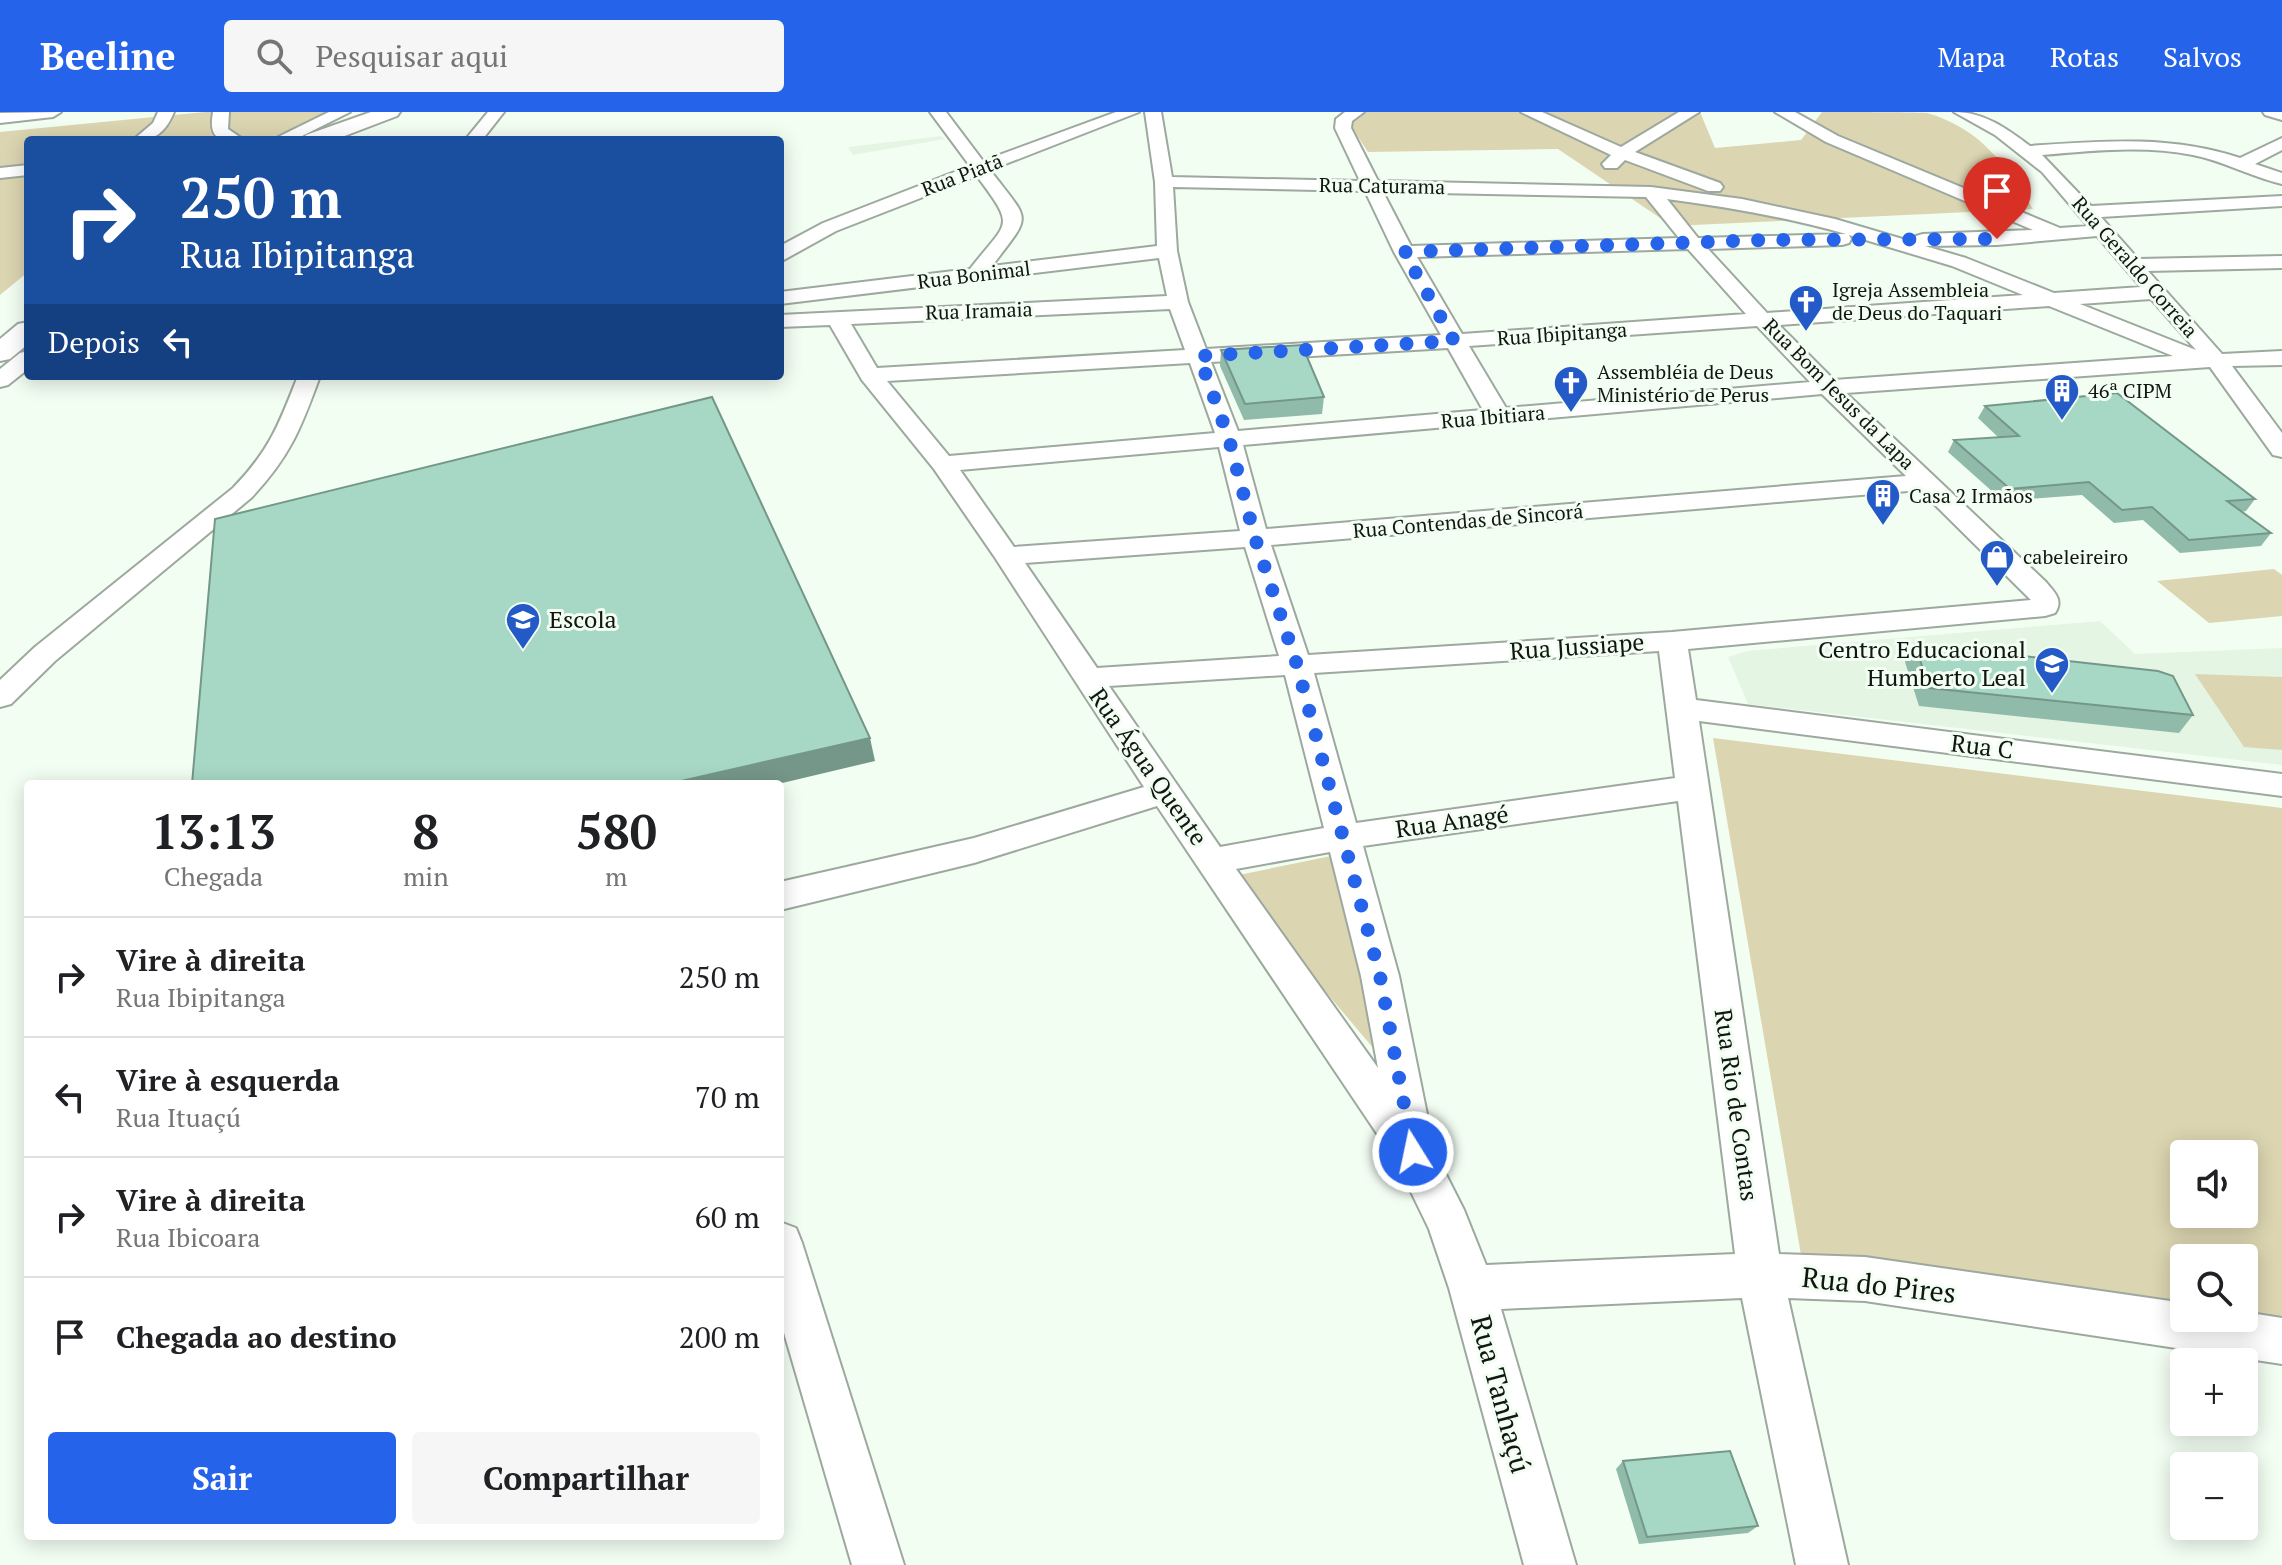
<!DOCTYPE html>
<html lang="pt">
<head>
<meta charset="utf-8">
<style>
	:root { --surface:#fff; --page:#f6f6f6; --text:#202124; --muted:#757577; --line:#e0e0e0; --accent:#2563eb }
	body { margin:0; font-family:"PT Serif",serif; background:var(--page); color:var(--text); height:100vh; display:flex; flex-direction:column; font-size:30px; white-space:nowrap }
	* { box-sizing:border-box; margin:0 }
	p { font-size:26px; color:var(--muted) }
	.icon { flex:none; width:44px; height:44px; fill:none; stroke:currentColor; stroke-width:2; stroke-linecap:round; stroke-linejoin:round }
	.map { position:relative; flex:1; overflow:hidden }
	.side { position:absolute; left:24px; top:668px; width:760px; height:760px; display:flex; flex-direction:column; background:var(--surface); border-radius:8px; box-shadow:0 4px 20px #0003 }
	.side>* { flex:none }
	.banner { position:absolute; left:24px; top:24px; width:760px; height:244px; border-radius:8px; box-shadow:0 4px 20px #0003; background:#1a4fa0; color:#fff; overflow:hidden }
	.buttons { position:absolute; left:2170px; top:1028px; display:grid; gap:16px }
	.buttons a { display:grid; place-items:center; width:88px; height:88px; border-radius:8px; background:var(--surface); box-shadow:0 4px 20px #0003; font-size:40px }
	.pin { position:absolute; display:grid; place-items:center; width:68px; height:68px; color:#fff; margin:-82px -34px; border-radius:50% 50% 50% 0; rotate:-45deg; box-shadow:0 0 8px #0007 }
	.pin .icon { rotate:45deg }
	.me { position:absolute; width:88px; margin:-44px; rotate:350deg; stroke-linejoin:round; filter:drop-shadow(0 0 6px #0008) }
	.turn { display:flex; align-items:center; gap:28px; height:168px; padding:0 24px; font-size:36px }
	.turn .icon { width:104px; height:104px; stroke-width:2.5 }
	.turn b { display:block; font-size:56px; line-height:68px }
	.then { display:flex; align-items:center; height:76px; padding:0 24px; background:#0003; gap:16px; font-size:30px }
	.eta { display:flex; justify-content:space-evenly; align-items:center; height:136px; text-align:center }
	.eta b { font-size:48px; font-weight:700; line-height:56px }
	.cta { display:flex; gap:16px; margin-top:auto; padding:16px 24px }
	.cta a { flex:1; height:92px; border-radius:8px; background:var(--accent); color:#fff; font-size:32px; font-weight:700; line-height:92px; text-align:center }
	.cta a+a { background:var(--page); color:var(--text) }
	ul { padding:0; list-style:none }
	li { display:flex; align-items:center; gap:24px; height:120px; padding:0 24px; border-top:2px solid var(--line) }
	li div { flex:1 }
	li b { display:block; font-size:30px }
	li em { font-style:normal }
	header { display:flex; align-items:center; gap:48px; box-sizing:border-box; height:112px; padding:0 40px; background:var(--accent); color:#fff }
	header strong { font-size:38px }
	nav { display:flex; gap:44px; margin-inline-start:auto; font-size:28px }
	.search { width:560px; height:72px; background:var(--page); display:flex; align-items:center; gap:20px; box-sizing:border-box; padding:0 28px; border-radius:8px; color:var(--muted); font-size:30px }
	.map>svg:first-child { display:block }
	.built { fill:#e4f5e4 }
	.green { fill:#dcd5b1; fill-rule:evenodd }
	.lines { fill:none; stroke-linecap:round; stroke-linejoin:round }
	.minor-casing { stroke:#9da89e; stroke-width:4 }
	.major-casing { stroke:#9da89e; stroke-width:4 }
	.minor { fill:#fff; fill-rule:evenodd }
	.major { fill:#fff; fill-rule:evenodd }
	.wall { fill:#90baa9 }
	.shaded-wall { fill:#75978a }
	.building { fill:#a7d8c5; stroke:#75978a; stroke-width:2 }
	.route { stroke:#2563eb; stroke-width:14; stroke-dasharray:0 25.2 }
	.labels { text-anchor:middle; stroke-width:6; stroke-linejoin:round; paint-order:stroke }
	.far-street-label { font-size:20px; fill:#121612; stroke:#f3fef3 }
	.far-poi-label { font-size:20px; fill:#121612; stroke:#f3fef3; text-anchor:start }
	.poi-label { font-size:24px; fill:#121612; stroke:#f3fef3; text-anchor:start }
	.street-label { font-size:24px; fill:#121612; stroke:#f3fef3 }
	.near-street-label { font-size:28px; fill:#121612; stroke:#f3fef3 }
</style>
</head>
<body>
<header>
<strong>Beeline</strong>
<div class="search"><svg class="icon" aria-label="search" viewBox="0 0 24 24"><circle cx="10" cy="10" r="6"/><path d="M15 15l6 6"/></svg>Pesquisar aqui</div>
<nav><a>Mapa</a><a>Rotas</a><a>Salvos</a></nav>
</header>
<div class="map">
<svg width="2282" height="1453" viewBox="0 0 2282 1453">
	<rect width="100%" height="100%" fill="#f3fef3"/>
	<g class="built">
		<polygon points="941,24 945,27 853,43 848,35"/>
		<polygon points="2100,509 2135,542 2282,536 2282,653 1748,592 1728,545 1747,539"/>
	</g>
	<g class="green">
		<polygon points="205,0 331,0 266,28 28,28 28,160 0,183 0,20"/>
		<path d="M1353 0H1700L1715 36 1801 28 1822 0C1846 0 1908 0 1927 1 1980 16 2006 53 2033 97L1672 114 1558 37 1368 40 1350 13Z"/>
		<polygon points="2274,457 2282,463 2282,504 2209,511 2157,469"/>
		<polygon points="2195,562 2282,565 2282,638 2244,635"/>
		<path d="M1713 626 2282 696V1207L2244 1202V1146H2184V1194L1801 1143ZM2184 1042H2244V1102H2184Z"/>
		<polygon points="1331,744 1355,841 1374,937 1282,828 1239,763"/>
	</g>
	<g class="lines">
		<defs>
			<g id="minor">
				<polygon points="61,0 53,5 0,11 0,1"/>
				<path d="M158 0H174C165 21 156 28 133 28L153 11Z"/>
				<path d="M213 0H229L228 17 244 28C220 28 208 29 213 0Z"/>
				<polygon points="329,0 350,0 294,28 272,28"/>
				<polygon points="488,0 504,0 482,28 465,28"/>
				<path d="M930 0H946L983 49 1116 0H1139L990 58C1031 112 1033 100 992 154L1157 134 1155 70 1145 0H1161L1172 65 1360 69 1335 16 1336 7 1345 0H1364L1352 9 1351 16 1378 69 1651 75 1742 87 1835 107 1916 131V124L1923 122 2033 118 1826 30 1775 0H1795L1838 24 2060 116 2088 114 2042 60 1995 23 1954 0C1984 0 2006 16 2030 34 2102 29 2170 23 2240 46L2282 26V38L2255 52 2282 61V72C2251 65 2224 49 2193 43 2143 33 2092 39 2042 43L2091 94 2282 84V94L2101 105 2138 147 2282 144V156L2148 159 2222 242 2282 239V253L2232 254 2282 321V345L2273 343 2210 255 1846 281 2046 470C2054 480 2064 488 2055 501L2045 504 1688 537 1696 588 2282 662V684L1699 609 1779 1142 1865 1145 2184 1191V1206H2244V1200L2282 1206V1252L1865 1189 1788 1186 1848 1453H1796L1742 1186 1501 1197 1576 1453H1524L1449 1176 1429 1117 1398 1053 1157 694 974 751 780 798V770L974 726 1144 675 994 444 934 357 862 268 830 213 780 215V203L1167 184 1159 146 780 192V180L970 157C1009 107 1016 117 977 64L836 119 780 150V134L823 111 970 54ZM1173 75 1365 79 1394 140 1441 223 1206 237 1188 190 1177 139ZM1383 80 1646 85 1679 126 1411 134ZM1667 87C1727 95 1787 105 1846 122L1698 126ZM1849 123 1952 154 2023 183 1767 201 1708 137 1842 133 1849 131 1851 127ZM2097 124 2141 175 2054 181 1966 146 1925 134 1997 133ZM1688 137 1746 202 1462 222 1417 145ZM2151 187 2196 238 2080 192ZM2049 194 2173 244 1834 268 1779 213ZM1170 197 1185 238 877 256 851 212ZM1757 214 1810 270 1506 296 1469 234ZM1448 236 1483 298 1238 319 1211 250ZM1190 251 1215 321 949 344 887 269ZM1822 282 1906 364 1266 417 1243 333ZM1219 335 1240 419 1014 435 960 358ZM1920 378 2031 488 1672 520 1308 543 1271 433ZM1245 435 1279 544 1097 556 1025 451ZM1659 539 1675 666 1356 711 1314 561ZM1285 563 1324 716 1220 735 1109 574ZM1678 689 1735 1142 1486 1153 1464 1098 1430 1031 1432 1027 1399 864 1363 734ZM1330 740 1361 864 1378 956 1236 757Z"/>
				<polygon points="1521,0 1542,0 1621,35 1679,0 1699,0 1635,40 1720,71 1723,75 1720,79 1708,79 1625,48 1617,56 1605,56 1602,52 1611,43"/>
				<polygon points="2263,0 2282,0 2282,8 2265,3"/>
				<polygon points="28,53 28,63 0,66 0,56"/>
				<polygon points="28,239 28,257 8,273 0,275 0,257 20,241"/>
				<path d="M298 264H320C301 316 290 345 251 386L55 549 11 592 0 595V568L35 535 233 376C270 338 279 312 298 264Z"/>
				<polygon points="780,1110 796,1116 802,1131 904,1453 852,1453 780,1207"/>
			</g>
			<g id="major">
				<polygon points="371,0 400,0 397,4 334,28 303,28 306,23"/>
				<polygon points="28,210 28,232 10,247 0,249 0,227 18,212"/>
			</g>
		</defs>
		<use href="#minor" class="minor-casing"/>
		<use href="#major" class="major-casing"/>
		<use href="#minor" class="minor"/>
		<use href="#major" class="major"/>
	</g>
	<g class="wall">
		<polygon points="1221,238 1324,285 1322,302 1244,308 1220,254"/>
		<polygon points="1985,294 2255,387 2246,399 2242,400 2271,421 2261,434 2180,441 2143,408 2114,411 2082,383 2003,389 1948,340 1954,328 1999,326 1978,306"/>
		<polygon points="1915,532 2193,603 2179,621 1919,594 1905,550"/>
		<polygon points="1623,1349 1758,1414 1748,1421 1639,1432 1616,1357"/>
	</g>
	<polygon class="shaded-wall" points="870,626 875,649 778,672 668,672"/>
	<g class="building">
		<polygon points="1302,233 1324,285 1245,292 1221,238"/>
		<polygon points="2117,281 2255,387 2227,389 2271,421 2189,428 2152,395 2122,398 2089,370 2010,377 1954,328 2019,324 1985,294"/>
		<polygon points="712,285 870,626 668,672 192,672 215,407"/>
		<polygon points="1915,532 2158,559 2173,564 2193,603 1929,576"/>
		<polygon points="1730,1339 1758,1414 1647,1425 1623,1349"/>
	</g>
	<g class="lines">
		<polyline class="route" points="1413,1040 1380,864 1297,553 1255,426 1229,327 1199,244 1454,229 1404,140 1766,128 1997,127"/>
	</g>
	<defs>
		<symbol id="church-pin" viewBox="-11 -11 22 30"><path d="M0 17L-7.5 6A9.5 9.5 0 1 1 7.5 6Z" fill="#245ac7" stroke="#f3fef3"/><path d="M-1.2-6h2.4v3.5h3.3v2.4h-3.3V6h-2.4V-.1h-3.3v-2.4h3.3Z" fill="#fff"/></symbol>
		<symbol id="building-pin" viewBox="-11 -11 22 30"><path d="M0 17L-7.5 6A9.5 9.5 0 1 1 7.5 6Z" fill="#245ac7" stroke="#f3fef3"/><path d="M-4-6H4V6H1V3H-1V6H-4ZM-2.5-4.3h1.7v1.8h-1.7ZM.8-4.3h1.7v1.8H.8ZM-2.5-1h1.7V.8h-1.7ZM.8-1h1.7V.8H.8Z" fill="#fff"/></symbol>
		<symbol id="shop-pin" viewBox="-11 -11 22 30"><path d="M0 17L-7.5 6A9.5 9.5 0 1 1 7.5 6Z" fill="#245ac7" stroke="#f3fef3"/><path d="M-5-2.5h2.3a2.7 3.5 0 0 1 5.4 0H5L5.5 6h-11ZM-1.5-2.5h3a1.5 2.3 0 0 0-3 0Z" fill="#fff"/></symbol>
		<symbol id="school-pin" viewBox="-11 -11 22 30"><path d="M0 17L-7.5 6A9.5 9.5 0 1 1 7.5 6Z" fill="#245ac7" stroke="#f3fef3"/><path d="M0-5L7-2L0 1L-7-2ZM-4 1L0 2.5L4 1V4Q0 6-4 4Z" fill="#fff"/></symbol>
	</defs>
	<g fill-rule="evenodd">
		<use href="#church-pin" x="1786" y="170" width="40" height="54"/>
		<use href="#church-pin" x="1551" y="251" width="40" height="54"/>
		<use href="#building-pin" x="2042" y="259" width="40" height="54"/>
		<use href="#building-pin" x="1863" y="364" width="40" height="54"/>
		<use href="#shop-pin" x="1977" y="425" width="40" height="54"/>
		<use href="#school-pin" x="503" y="488" width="40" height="54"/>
		<use href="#school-pin" x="2032" y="532" width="40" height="54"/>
	</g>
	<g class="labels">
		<g class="far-street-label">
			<text transform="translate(962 63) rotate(-21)" y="7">Rua Piatã</text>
			<text transform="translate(1382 74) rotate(1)" y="7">Rua Caturama</text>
			<text transform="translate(2135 155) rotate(49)" y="7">Rua Geraldo Correia</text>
			<text transform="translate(974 163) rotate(-7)" y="7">Rua Bonimal</text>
			<text transform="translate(979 199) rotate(-2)" y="7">Rua Iramaia</text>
			<text transform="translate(1562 222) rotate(-4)" y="7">Rua Ibipitanga</text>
			<text transform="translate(1839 282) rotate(45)" y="7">Rua Bom Jesus da Lapa</text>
			<text transform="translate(1493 305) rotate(-5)" y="7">Rua Ibitiara</text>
			<text transform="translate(1468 409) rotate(-5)" y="7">Rua Contendas de Sincorá</text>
		</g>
		<g class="far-poi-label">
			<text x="1832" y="185">Igreja Assembleia<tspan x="1832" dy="23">de Deus do Taquari</tspan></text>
			<text x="1597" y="267">Assembléia de Deus<tspan x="1597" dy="23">Ministério de Perus</tspan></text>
			<text x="2088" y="286">46ª CIPM</text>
			<text x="1909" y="391">Casa 2 Irmãos</text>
			<text x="2023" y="452">cabeleireiro</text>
		</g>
		<g class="poi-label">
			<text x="549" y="516">Escola</text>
			<text x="2026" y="546" text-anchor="end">Centro Educacional<tspan x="2026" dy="28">Humberto Leal</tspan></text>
		</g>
		<g class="street-label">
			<text transform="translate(1577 535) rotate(-4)" y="8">Rua Jussiape</text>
			<text transform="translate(1982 635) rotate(7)" y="8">Rua C</text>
			<text transform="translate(1148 655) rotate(55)" y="8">Rua Água Quente</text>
			<text transform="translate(1452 710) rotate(-8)" y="8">Rua Anagé</text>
			<text transform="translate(1736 993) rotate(82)" y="8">Rua Rio de Contas</text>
		</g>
		<g class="near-street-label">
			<text transform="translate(1879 1173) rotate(6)" y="10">Rua do Pires</text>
			<text transform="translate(1501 1282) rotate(75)" y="10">Rua Tanhaçú</text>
		</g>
	</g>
</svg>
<div class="buttons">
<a><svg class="icon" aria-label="sound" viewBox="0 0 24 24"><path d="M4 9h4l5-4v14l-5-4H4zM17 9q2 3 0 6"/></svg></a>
<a><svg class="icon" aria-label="search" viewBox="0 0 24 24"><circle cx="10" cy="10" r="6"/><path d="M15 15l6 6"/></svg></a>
<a>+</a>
<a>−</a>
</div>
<div class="pin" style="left:1997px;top:127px;background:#d93025"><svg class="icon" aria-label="arrive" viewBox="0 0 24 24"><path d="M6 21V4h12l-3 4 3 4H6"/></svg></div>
<svg class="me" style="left:1413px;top:1040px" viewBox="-20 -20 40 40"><circle r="17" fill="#2563eb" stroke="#fff" stroke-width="3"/><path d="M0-11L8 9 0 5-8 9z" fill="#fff"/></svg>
<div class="banner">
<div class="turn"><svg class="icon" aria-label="right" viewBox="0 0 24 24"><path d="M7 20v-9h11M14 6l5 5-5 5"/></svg><div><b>250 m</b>Rua Ibipitanga</div></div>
<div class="then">Depois<svg class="icon" aria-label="left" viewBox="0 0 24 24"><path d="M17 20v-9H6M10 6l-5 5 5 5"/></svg></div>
</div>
<section class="side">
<div class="eta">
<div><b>13:13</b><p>Chegada</p></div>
<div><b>8</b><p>min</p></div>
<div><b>580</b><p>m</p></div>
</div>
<ul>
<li><svg class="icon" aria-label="right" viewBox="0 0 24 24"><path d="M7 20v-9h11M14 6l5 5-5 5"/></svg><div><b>Vire à direita</b><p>Rua Ibipitanga</p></div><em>250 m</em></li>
<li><svg class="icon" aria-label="left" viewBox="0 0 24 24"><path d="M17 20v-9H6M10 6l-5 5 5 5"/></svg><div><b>Vire à esquerda</b><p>Rua Ituaçú</p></div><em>70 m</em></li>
<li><svg class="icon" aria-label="right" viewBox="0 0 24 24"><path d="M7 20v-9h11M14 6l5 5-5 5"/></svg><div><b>Vire à direita</b><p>Rua Ibicoara</p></div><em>60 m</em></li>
<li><svg class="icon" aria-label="arrive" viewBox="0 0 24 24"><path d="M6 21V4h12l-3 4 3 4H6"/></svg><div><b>Chegada ao destino</b></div><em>200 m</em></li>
</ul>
<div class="cta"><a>Sair</a><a>Compartilhar</a></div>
</section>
</div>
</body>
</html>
